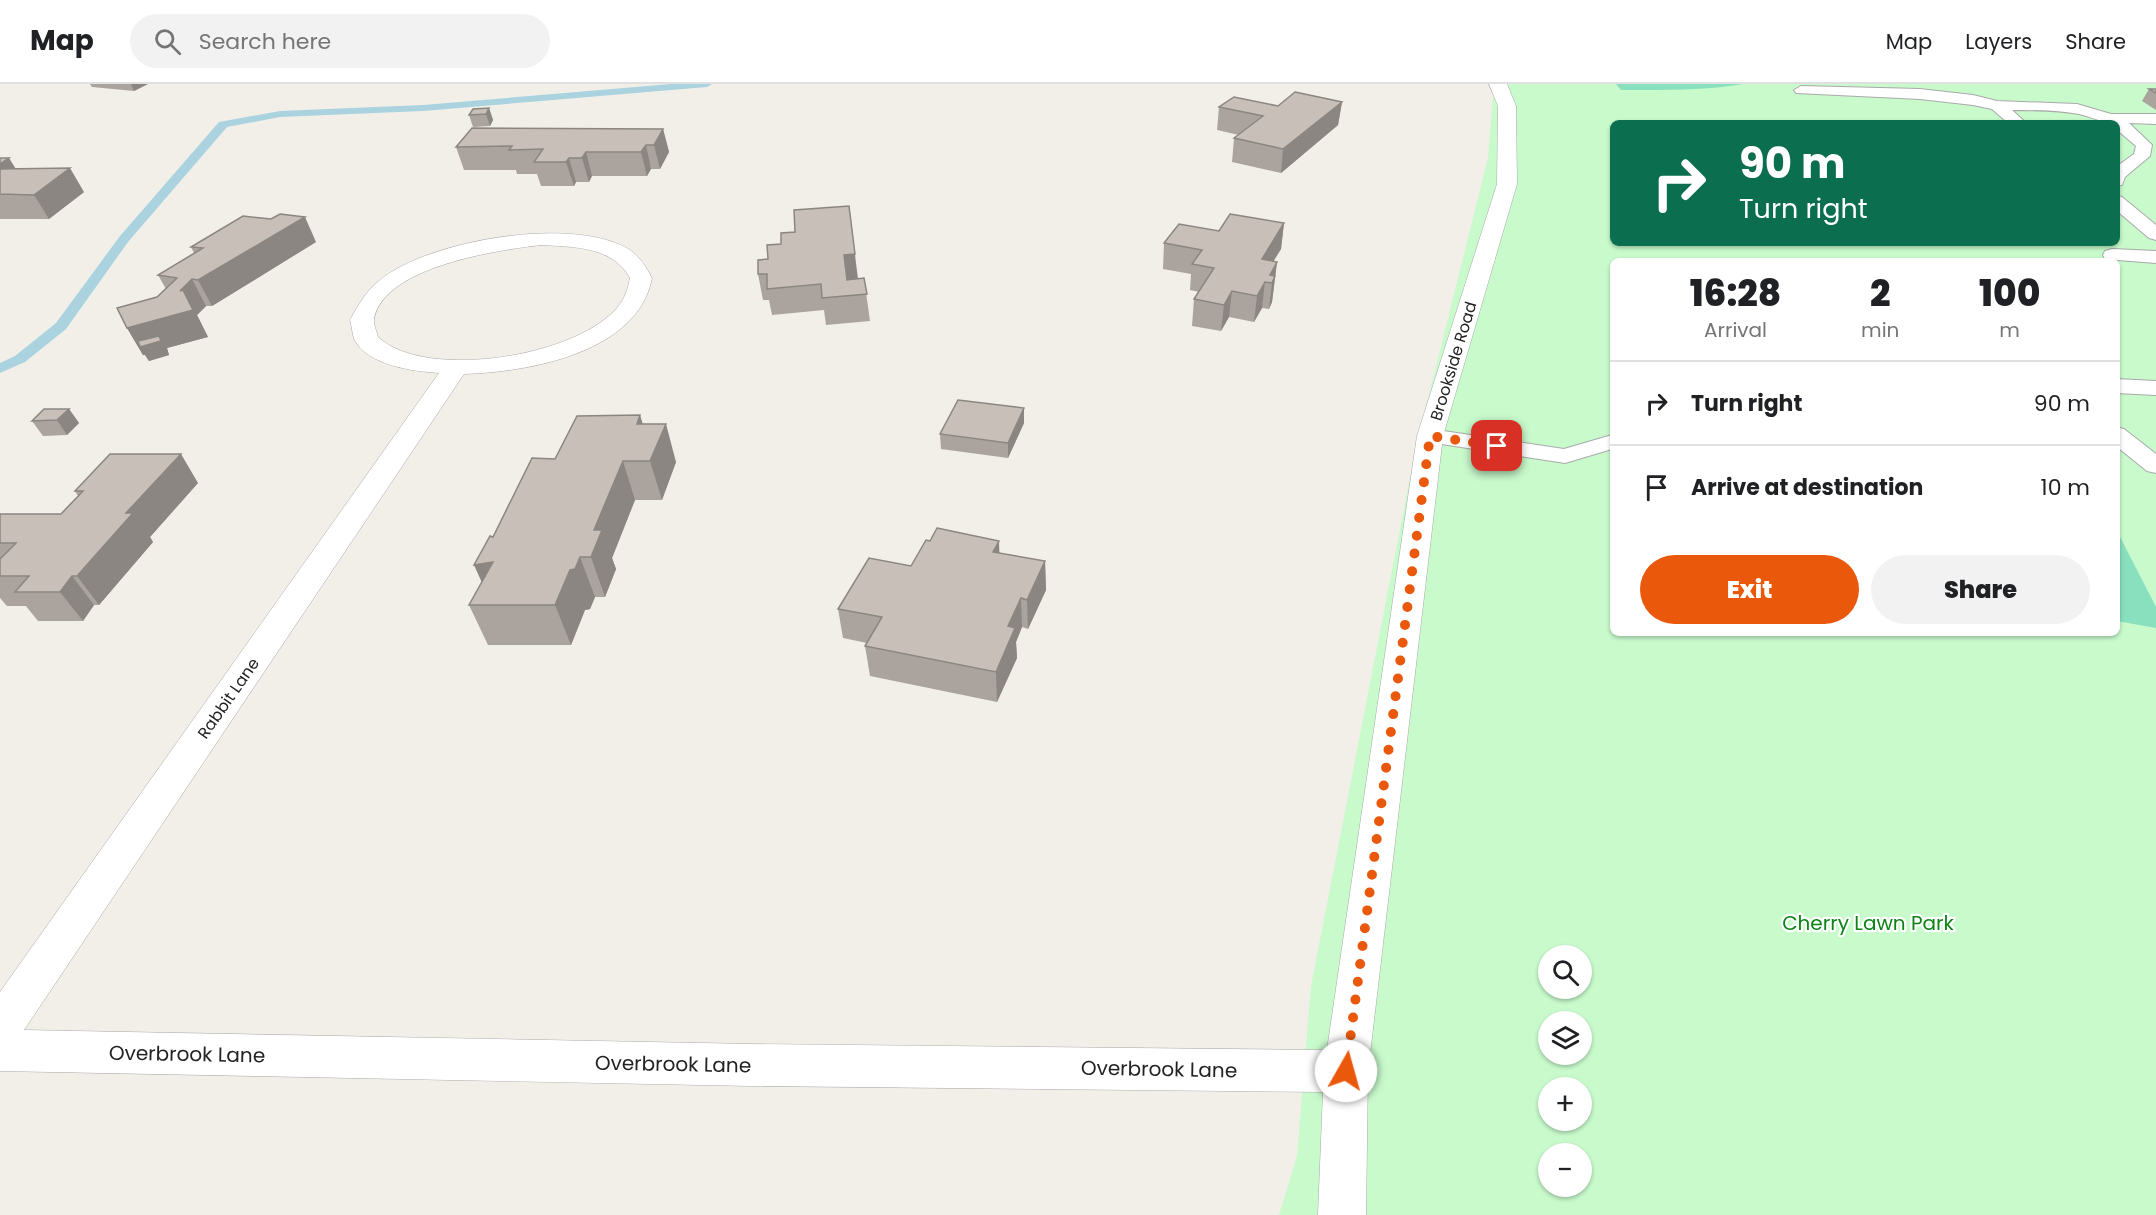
<!DOCTYPE html>
<html lang="en">
<head>
<meta charset="utf-8">
<style>
	:root { --surface:#fff; --page:#f2f2f2; --text:#202124; --muted:#757577; --line:#e0e0e0; --accent:#ea580c }
	body { margin:0; font-family:Poppins,sans-serif; background:var(--page); color:var(--text); height:100vh; display:flex; flex-direction:column; font-size:22px; white-space:nowrap }
	* { box-sizing:border-box; margin:0 }
	p { font-size:20px; color:var(--muted) }
	.icon { flex:none; width:33px; height:33px; fill:none; stroke:currentColor; stroke-width:2; stroke-linecap:round; stroke-linejoin:round }
	.map { position:relative; flex:1; overflow:hidden }
	.sheet { position:absolute; left:1610px; top:174px; width:510px; height:378px; display:flex; flex-direction:column; background:var(--surface); border-radius:9px; box-shadow:0 2px 4px #0004 }
	.sheet>* { flex:none }
	.top-card { position:absolute; left:1610px; top:36px; width:510px; height:126px; border-radius:9px; box-shadow:0 2px 4px #0004; background:#0b6e4f; color:#fff; overflow:hidden }
	.controls { position:absolute; left:1538px; top:861px; display:grid; gap:12px }
	.controls a { display:grid; place-items:center; width:54px; height:54px; border-radius:50%; background:var(--surface); box-shadow:0 2px 4px #0004; font-size:30px }
	.pin { position:absolute; display:grid; place-items:center; width:51px; height:51px; color:#fff; margin:-26px; border-radius:12px; box-shadow:0 3px 9px #0006 }
	.me { position:absolute; width:66px; margin:-33px; rotate:7deg; stroke-linejoin:round; filter:drop-shadow(0 0 4px #0008) }
	.turn { display:flex; align-items:center; gap:21px; height:126px; padding:0 30px; font-size:27px }
	.turn .icon { width:78px; height:78px; stroke-width:2.5 }
	.turn b { display:block; font-size:42px; line-height:51px }
	.eta { display:flex; justify-content:space-evenly; align-items:center; height:102px; text-align:center }
	.eta b { font-size:36px; font-weight:800; line-height:42px }
	.primary-button { display:flex; gap:12px; margin-top:auto; padding:12px 30px }
	.primary-button a { flex:1; height:69px; border-radius:36px; background:var(--accent); color:#fff; font-size:24px; font-weight:800; line-height:69px; text-align:center }
	.primary-button a+a { background:var(--page); color:var(--text) }
	ul { padding:0; list-style:none }
	li { display:flex; align-items:center; gap:18px; height:84px; padding:0 30px; border-top:2px solid var(--line) }
	li div { flex:1 }
	li b { display:block; font-size:22px }
	li em { font-style:normal }
	header { display:flex; align-items:center; gap:36px; box-sizing:border-box; height:84px; padding:0 30px; background:var(--surface); border-bottom:2px solid var(--line) }
	header strong { font-size:28px }
	nav { display:flex; gap:33px; margin-inline-start:auto; font-size:21px }
	.search { width:420px; height:54px; background:var(--page); display:flex; align-items:center; gap:15px; box-sizing:border-box; padding:0 21px; border-radius:33px; color:var(--muted); font-size:22px }
	.map>svg:first-child { display:block }
	.park { fill:#c8facc; fill-rule:evenodd }
	.pitch { fill:#88e0be }
	.lines { fill:none; stroke-linecap:round; stroke-linejoin:round }
	.stream { fill:#aad3df; fill-rule:evenodd }
	.lane-casing { stroke:#a9a9a9; stroke-width:2 }
	.street-casing { stroke:#a9a9a9; stroke-width:1 }
	.lane { fill:#fff; fill-rule:evenodd }
	.street { fill:#fff; fill-rule:evenodd }
	.wall { fill:#aba49e }
	.shaded-wall { fill:#8b8681 }
	.building { fill:#c7bfb8; stroke:#8b8681; stroke-width:1.5 }
	.route { stroke:#ea580c; stroke-width:10; stroke-dasharray:0 18 }
	.labels { text-anchor:middle; stroke-width:4.5; stroke-linejoin:round; paint-order:stroke }
	.street-label { font-size:16px; fill:#222; stroke:#fff }
	.near-park-label { font-size:20px; fill:#0c8416; stroke:#fff }
	.near-street-label { font-size:20px; fill:#222; stroke:#fff }
</style>
</head>
<body>
<header>
<strong>Map</strong>
<div class="search"><svg class="icon" aria-label="search" viewBox="0 0 24 24"><circle cx="10" cy="10" r="6"/><path d="M15 15l6 6"/></svg>Search here</div>
<nav><a>Map</a><a>Layers</a><a>Share</a></nav>
</header>
<div class="map">
<svg width="2156" height="1131" viewBox="0 0 2156 1131">
	<rect width="100%" height="100%" fill="#f2efe9"/>
	<path class="park" d="M1494 0H2156V1131H1279L1297 1072 1311 902 1416 363 1488 74ZM1612 39H2116V159H1612ZM1612 177H2116V549H1612ZM1548 872H1581V904H1548ZM1548 938H1581V970H1548ZM1548 1004H1581V1036H1548ZM1548 1070H1581V1102H1548Z"/>
	<g class="pitch">
		<path d="M1616 0H1743C1703 7 1661 6 1621 6Z"/>
		<polygon points="2117,447 2156,523 2156,544 2117,537"/>
	</g>
	<g class="lines">
		<polygon class="stream" points="671,0 712,0 707,3 423,27 280,33 227,43 128,158 66,245 25,278 0,289 0,279 15,272 56,239 120,152 219,38 280,27 423,21"/>
		<defs>
			<g id="lane">
				<path d="M1801 2 1920 5 1973 11 1997 17 2077 20 2111 30H2156V40L2129 39 2152 61 2150 72 2125 93 2122 101 2116 102V83L2134 70 2136 62 2116 45V39C2103 39 2092 33 2079 30 2057 26 2034 26 2012 26L2026 39H2008L1992 25 1973 21 1920 15 1796 9 1794 6Z"/>
				<polygon points="2116,112 2122,113 2156,141 2156,156 2149,154 2116,126"/>
				<polygon points="2112,165 2156,167 2156,179 2105,175 2103,171 2105,167"/>
				<polygon points="2116,295 2156,297 2156,311 2116,309"/>
				<polygon points="2116,343 2124,345 2156,370 2156,389 2147,387 2116,362"/>
				<polygon points="1430,345 1564,365 1612,351 1612,365 1565,379 1422,357 1418,352 1422,347"/>
			</g>
			<path id="street" d="M1489 0H1507L1516 22 1517 100 1443 352 1368 987 1366 1131H1318L1323 1008 752 1002 0 987V908L439 289C413 287 368 282 354 255 352 249 352 242 350 236 359 220 366 207 380 196 429 156 574 131 630 166 640 173 646 183 652 194 638 269 528 288 464 290L24 946 752 960 1327 966 1417 352 1497 100 1498 22ZM541 161C574 163 612 162 630 194 628 203 626 212 620 220 583 272 426 298 378 253 377 248 373 240 374 235 384 182 499 166 541 161Z"/>
		</defs>
		<use href="#lane" class="lane-casing"/>
		<use href="#street" class="street-casing"/>
		<use href="#lane" class="lane"/>
		<use href="#street" class="street"/>
	</g>
	<g class="wall">
		<polygon points="90,0 148,0 134,7 92,3"/>
		<polygon points="2149,5 2156,5 2156,26 2142,17"/>
		<polygon points="1342,18 1338,41 1281,89 1232,78 1234,54 1239,51 1217,46 1219,23 1278,22"/>
		<polygon points="489,24 493,36 490,42 473,43 469,31"/>
		<polygon points="663,45 669,68 660,85 651,85 647,92 592,92 589,98 576,98 574,102 541,102 537,90 517,90 516,86 464,86 456,63"/>
		<polygon points="0,74 16,85 84,108 49,135 0,135"/>
		<polygon points="1284,139 1281,165 1273,177 1277,178 1272,218 1269,225 1262,224 1254,238 1229,233 1221,247 1192,242 1194,215 1199,208 1190,206 1191,190 1163,185 1164,159 1219,147"/>
		<polygon points="316,158 212,222 206,222 197,231 208,253 167,264 169,271 149,277 145,271 143,271 127,244 166,205 158,191 194,169 191,163"/>
		<polygon points="768,175 858,195 864,194 870,237 826,241 824,226 772,231 769,216 763,216 758,190"/>
		<polygon points="1024,324 1024,339 1008,374 941,365 940,350"/>
		<polygon points="69,325 79,339 67,351 43,352 32,337"/>
		<polygon points="643,340 676,378 662,416 635,416 612,474 616,485 605,513 595,513 590,525 585,526 571,561 488,561 469,521 482,498 493,453 555,375"/>
		<polygon points="198,399 150,453 153,458 99,521 94,521 83,537 38,537 26,522 7,522 0,514 0,430 61,430 78,412 75,407"/>
		<polygon points="1000,469 1045,477 1046,506 1028,545 1022,543 1016,558 1017,574 997,618 870,592 865,562 867,559 843,554 838,525"/>
	</g>
	<g class="shaded-wall">
		<polygon points="131,0 148,0 134,7"/>
		<polygon points="1342,18 1338,41 1281,89 1283,65"/>
		<polygon points="489,24 493,36 490,42 486,30"/>
		<polygon points="663,45 669,68 660,85 654,61"/>
		<polygon points="646,61 651,85 647,92 641,68"/>
		<polygon points="586,68 592,92 589,98 582,74"/>
		<polygon points="9,74 24,98 0,98 0,76"/>
		<polygon points="569,74 576,98 574,102 566,78"/>
		<polygon points="70,84 84,108 49,135 34,111"/>
		<polygon points="849,122 858,195 849,212 844,171"/>
		<polygon points="305,133 316,158 212,222 198,196"/>
		<polygon points="1284,139 1281,165 1259,201 1262,175"/>
		<polygon points="1277,178 1272,218 1269,225 1272,199 1270,191"/>
		<polygon points="192,195 206,222 197,231 208,253 167,264 169,271 149,277 145,271 143,271 127,244 180,207"/>
		<polygon points="1265,198 1262,224 1254,238 1257,212"/>
		<polygon points="1232,207 1229,233 1221,247 1224,221"/>
		<polygon points="1024,324 1024,339 1008,374 1008,359"/>
		<polygon points="69,325 79,339 67,351 57,336"/>
		<polygon points="640,331 652,370 637,340"/>
		<polygon points="666,340 676,378 662,416 650,377"/>
		<polygon points="181,370 198,399 150,453 153,458 99,521 77,492 126,429"/>
		<polygon points="623,377 635,416 612,474 616,485 605,513 591,473 594,446"/>
		<polygon points="999,457 1000,486 993,468"/>
		<polygon points="580,473 595,513 590,525 585,526 571,561 555,521 570,486"/>
		<polygon points="1045,477 1046,506 1028,545 1027,516"/>
		<polygon points="493,478 492,521 474,481"/>
		<polygon points="72,492 94,521 83,537 60,508"/>
		<polygon points="1021,514 1022,543 1016,558 1017,574 997,618 996,588 1008,542"/>
	</g>
	<g class="building">
		<polygon points="2149,5 2156,5 2156,9"/>
		<polygon points="1295,8 1342,18 1283,65 1234,54 1263,32 1219,23 1234,13 1278,22"/>
		<polygon points="489,24 486,30 469,31 473,25"/>
		<polygon points="472,44 663,45 654,61 646,61 641,68 586,68 582,74 569,74 566,78 534,78 543,65 509,66 512,62 456,63"/>
		<polygon points="0,74 9,74 0,80"/>
		<polygon points="70,84 34,111 0,110 0,85"/>
		<polygon points="849,122 855,170 844,171 847,196 864,194 867,210 822,214 821,200 767,205 767,190 758,190 758,176 768,175 767,161 781,160 781,149 795,148 794,126"/>
		<polygon points="280,130 305,133 198,196 192,195 180,207 183,206 193,226 127,244 117,224 157,213 177,194 158,191 203,164 191,163 243,132 271,135"/>
		<polygon points="1230,130 1284,139 1262,175 1277,178 1270,191 1275,192 1272,199 1265,198 1257,212 1232,207 1224,221 1194,215 1214,184 1192,180 1202,166 1164,159 1179,140 1219,147"/>
		<polygon points="159,252 161,257 140,263 138,257"/>
		<polygon points="958,316 1024,324 1008,359 940,350"/>
		<polygon points="44,325 69,325 57,336 32,337"/>
		<polygon points="640,331 637,340 666,340 650,377 623,377 594,446 602,446 591,473 580,473 575,485 570,486 555,521 469,521 493,478 474,481 490,452 493,453 532,374 555,375 577,332"/>
		<polygon points="110,370 181,370 126,429 133,429 77,492 72,492 60,508 15,508 29,492 0,492 0,475 16,459 0,459 0,430 61,430 83,407 75,407"/>
		<polygon points="937,444 999,457 993,468 1045,477 1027,516 1021,514 1008,542 1015,544 996,588 865,562 882,533 838,525 869,474 911,482 926,456 930,457"/>
	</g>
	<g class="lines">
		<polyline class="route" points="1346,987 1430,352 1497,362"/>
	</g>
	<g class="labels">
		<g class="street-label">
			<text transform="translate(1453 277) rotate(-73)" y="6">Brookside Road</text>
			<text transform="translate(228 614) rotate(-55)" y="6">Rabbit Lane</text>
		</g>
		<g class="near-park-label">
			<text x="1868" y="846">Cherry Lawn Park</text>
		</g>
		<g class="near-street-label">
			<text transform="translate(187 970) rotate(1)" y="7">Overbrook Lane</text>
			<text transform="translate(673 980) rotate(1)" y="7">Overbrook Lane</text>
			<text transform="translate(1159 985) rotate(1)" y="7">Overbrook Lane</text>
		</g>
	</g>
</svg>
<div class="controls">
<a><svg class="icon" aria-label="search" viewBox="0 0 24 24"><circle cx="10" cy="10" r="6"/><path d="M15 15l6 6"/></svg></a>
<a><svg class="icon" aria-label="layers" viewBox="0 0 24 24"><path d="M12 4l9 5-9 5-9-5zM3 14l9 5 9-5"/></svg></a>
<a>+</a>
<a>−</a>
</div>
<div class="pin" style="left:1497px;top:362px;background:#d93025"><svg class="icon" aria-label="arrive" viewBox="0 0 24 24"><path d="M6 21V4h12l-3 4 3 4H6"/></svg></div>
<svg class="me" style="left:1346px;top:987px" viewBox="-20 -20 40 40"><circle r="19" fill="#fff"/><path d="M0-13L10 11 0 6-10 11z" fill="#ea580c"/></svg>
<div class="top-card">
<div class="turn"><svg class="icon" aria-label="right" viewBox="0 0 24 24"><path d="M7 20v-9h11M14 6l5 5-5 5"/></svg><div><b>90 m</b>Turn right</div></div>
</div>
<section class="sheet">
<div class="eta">
<div><b>16:28</b><p>Arrival</p></div>
<div><b>2</b><p>min</p></div>
<div><b>100</b><p>m</p></div>
</div>
<ul>
<li><svg class="icon" aria-label="right" viewBox="0 0 24 24"><path d="M7 20v-9h11M14 6l5 5-5 5"/></svg><div><b>Turn right</b></div><em>90 m</em></li>
<li><svg class="icon" aria-label="arrive" viewBox="0 0 24 24"><path d="M6 21V4h12l-3 4 3 4H6"/></svg><div><b>Arrive at destination</b></div><em>10 m</em></li>
</ul>
<div class="primary-button"><a>Exit</a><a>Share</a></div>
</section>
</div>
</body>
</html>
